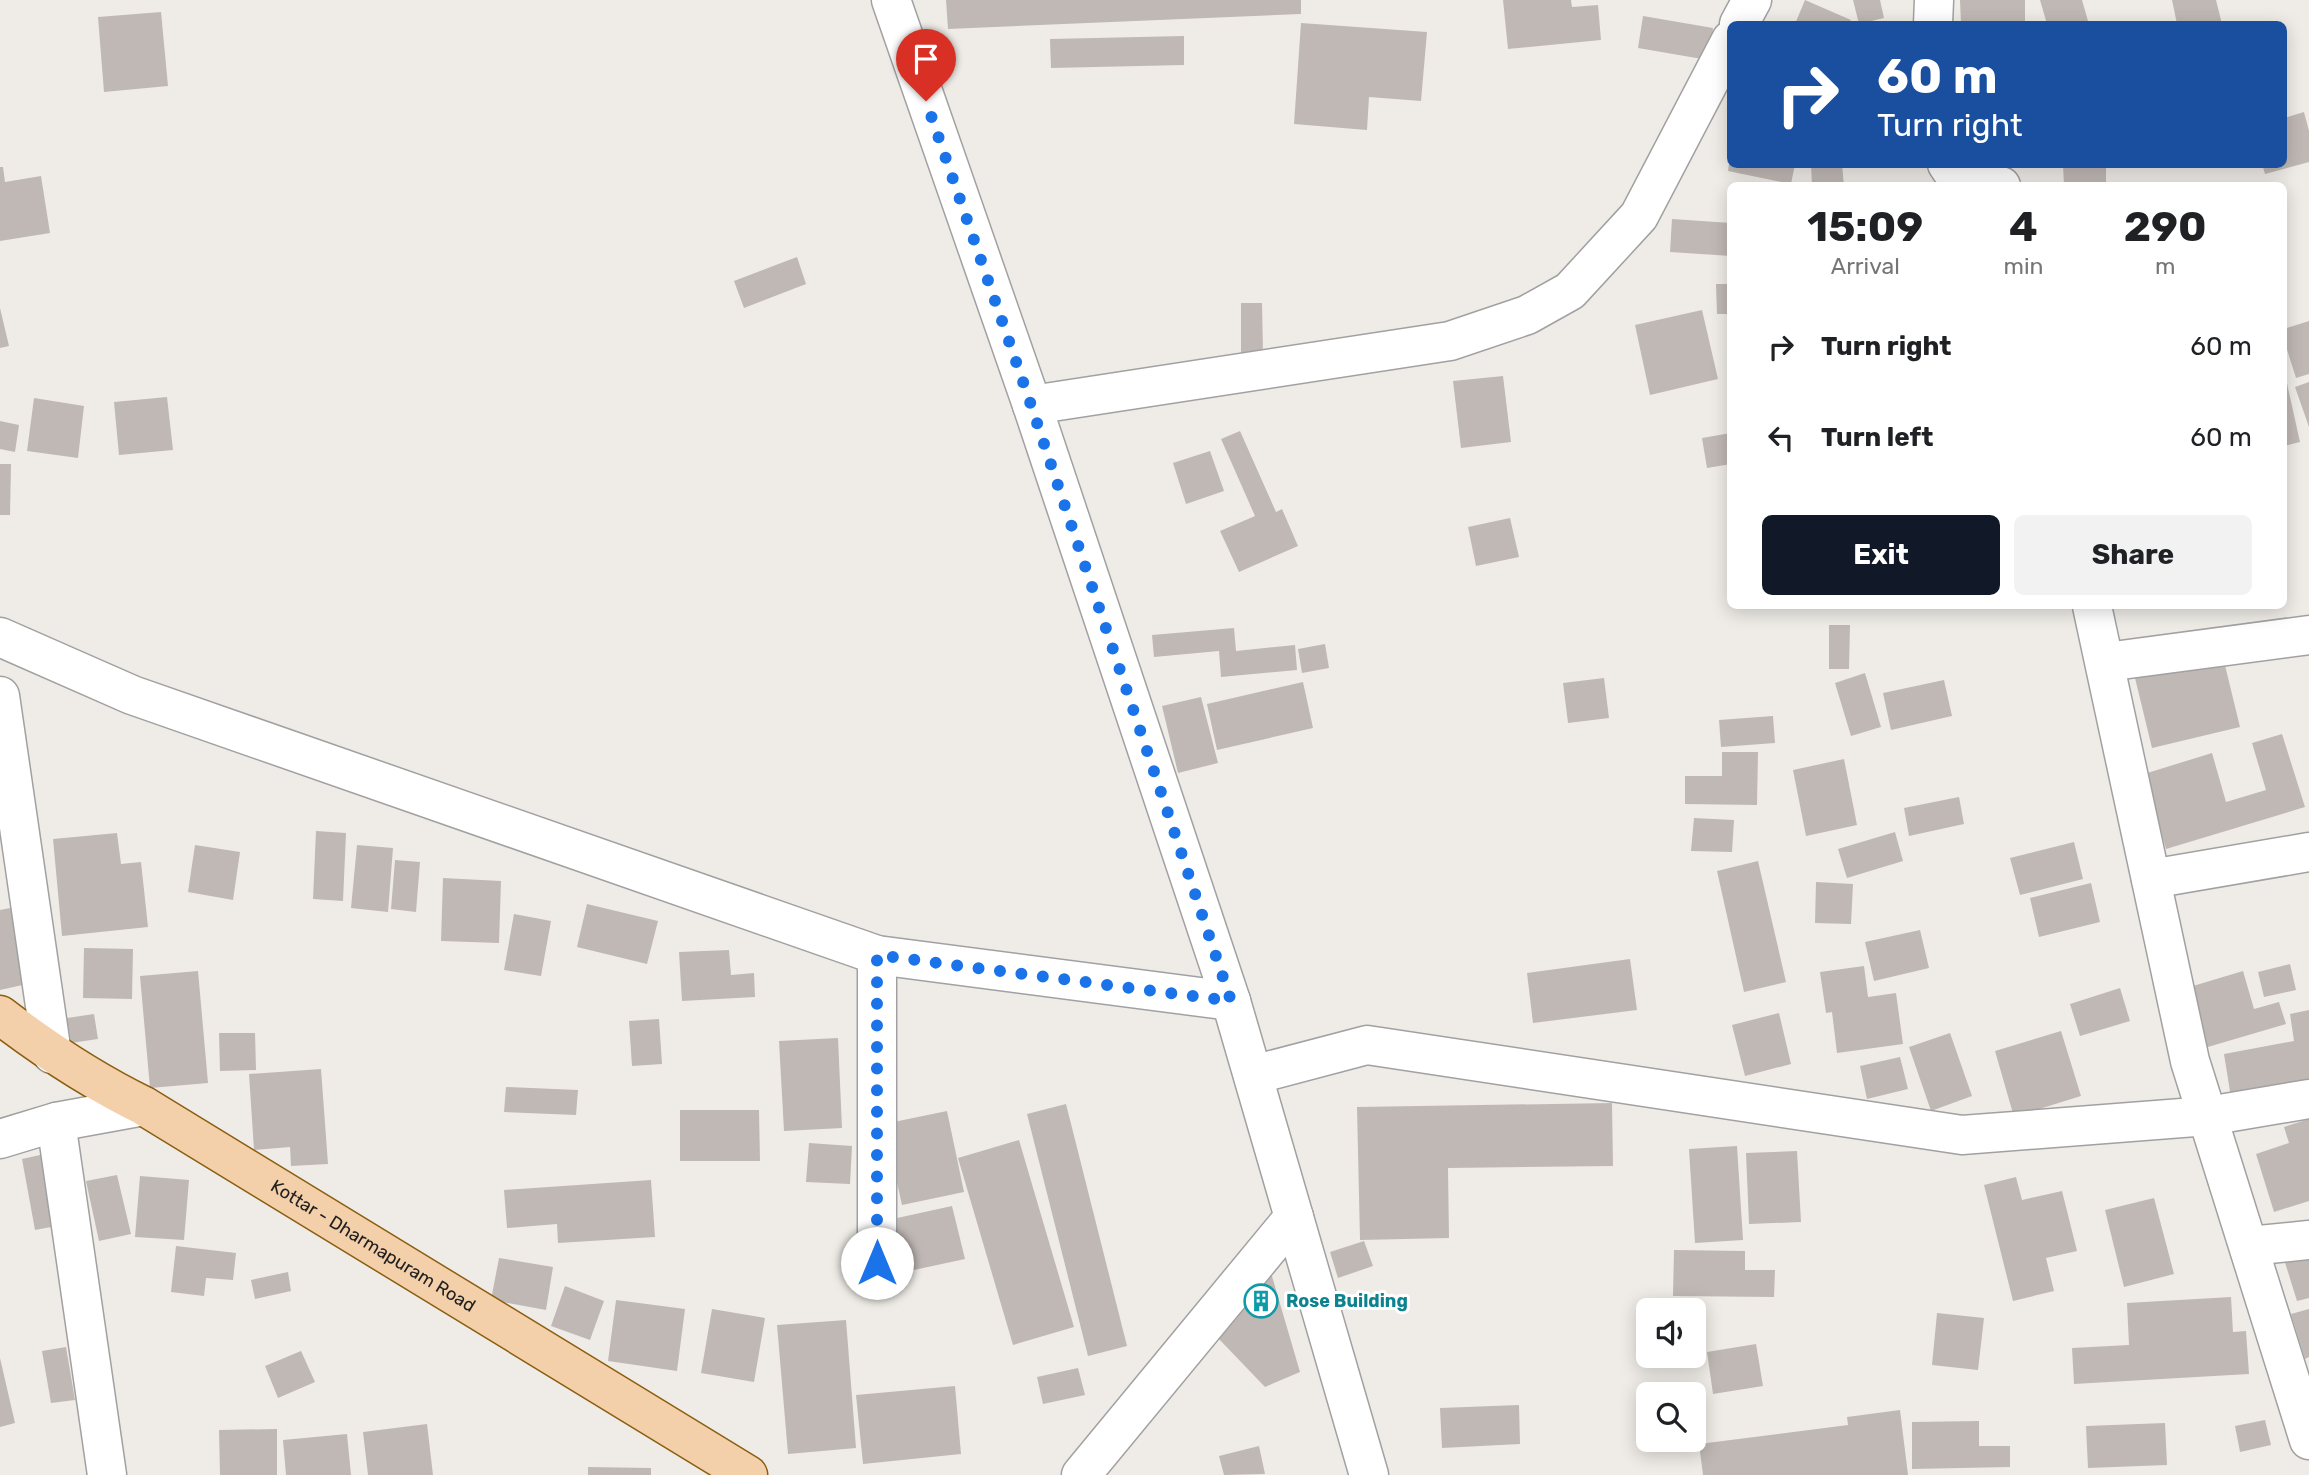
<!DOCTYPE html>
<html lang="en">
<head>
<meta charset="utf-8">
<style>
	:root { --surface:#fff; --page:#f2f2f2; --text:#202124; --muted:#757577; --accent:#111827 }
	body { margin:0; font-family:Rubik,sans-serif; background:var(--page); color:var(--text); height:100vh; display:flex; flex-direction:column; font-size:26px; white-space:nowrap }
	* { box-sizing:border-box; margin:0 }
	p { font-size:23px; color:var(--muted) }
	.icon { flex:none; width:38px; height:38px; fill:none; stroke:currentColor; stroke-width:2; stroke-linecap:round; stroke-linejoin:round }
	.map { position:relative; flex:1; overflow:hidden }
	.panel { position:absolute; left:1727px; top:182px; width:560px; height:427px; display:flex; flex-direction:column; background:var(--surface); border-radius:10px; box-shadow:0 4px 18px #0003 }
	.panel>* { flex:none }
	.guide { position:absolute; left:1727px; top:21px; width:560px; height:147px; border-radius:10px; box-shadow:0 4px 18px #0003; background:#1a4fa0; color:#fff; overflow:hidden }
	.buttons { position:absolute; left:1636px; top:1298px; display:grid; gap:14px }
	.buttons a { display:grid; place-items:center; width:70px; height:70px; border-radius:10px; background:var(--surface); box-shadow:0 4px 18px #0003; font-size:35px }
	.pin { position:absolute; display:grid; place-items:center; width:60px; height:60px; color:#fff; margin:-72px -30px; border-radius:50% 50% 50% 0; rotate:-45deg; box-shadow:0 0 7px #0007 }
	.pin .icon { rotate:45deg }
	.me { position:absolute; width:77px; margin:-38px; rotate:0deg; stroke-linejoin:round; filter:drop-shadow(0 0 5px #0008) }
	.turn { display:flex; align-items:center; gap:24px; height:147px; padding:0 35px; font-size:32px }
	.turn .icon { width:91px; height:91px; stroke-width:2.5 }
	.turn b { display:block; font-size:49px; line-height:60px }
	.eta { display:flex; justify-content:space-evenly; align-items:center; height:119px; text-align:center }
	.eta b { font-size:42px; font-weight:700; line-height:49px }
	.action { display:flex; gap:14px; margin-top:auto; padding:14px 35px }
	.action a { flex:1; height:80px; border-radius:10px; background:var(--accent); color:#fff; font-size:28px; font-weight:700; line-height:80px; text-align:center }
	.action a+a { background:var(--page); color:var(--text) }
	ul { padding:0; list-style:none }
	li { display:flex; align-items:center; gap:21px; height:91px; padding:0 35px }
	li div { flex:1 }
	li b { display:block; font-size:26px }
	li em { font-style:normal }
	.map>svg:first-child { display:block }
	.building { fill:#c0b8b4 }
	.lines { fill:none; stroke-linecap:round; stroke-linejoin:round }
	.minor-casing { stroke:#a1a1a1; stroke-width:41 }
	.major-casing { stroke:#8c5e10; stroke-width:41 }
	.minor { stroke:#fff; stroke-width:38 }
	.major { stroke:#f3d0a9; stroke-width:38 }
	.route { stroke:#1a73e8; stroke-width:12; stroke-dasharray:0 21.6 }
	.labels { text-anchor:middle; stroke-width:6; stroke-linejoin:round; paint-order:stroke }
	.street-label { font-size:18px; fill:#202020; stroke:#fff }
	.culture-label { font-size:18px; font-weight:bold; fill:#0d838f; stroke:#fff; text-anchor:start }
</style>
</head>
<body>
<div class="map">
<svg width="2309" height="1475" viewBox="0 0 2309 1475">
	<rect width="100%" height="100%" fill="#efece7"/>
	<g class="building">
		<polygon points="946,0 1301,0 1301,14 948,29"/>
		<polygon points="1503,0 1571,0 1572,7 1598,5 1601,40 1508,49"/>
		<polygon points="1805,0 1851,20 1849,24 1795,24"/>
		<polygon points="1853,0 1880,0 1884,18 1859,24"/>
		<polygon points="1960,0 2025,0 2025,24 1961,24"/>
		<polygon points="2040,0 2082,0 2088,21 2076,24 2047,24"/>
		<polygon points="2172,0 2216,0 2222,24 2177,24"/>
		<polygon points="161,12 168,86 104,92 98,17"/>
		<polygon points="1643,16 1713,28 1708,60 1638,48"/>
		<polygon points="1301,23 1427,32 1421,101 1369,97 1367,130 1294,124"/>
		<polygon points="1184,36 1184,65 1051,68 1050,39"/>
		<polygon points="2304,112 2309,131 2309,162 2265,174 2262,164 2284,164 2284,118"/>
		<polygon points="1729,164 1795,164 1791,184 1728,171"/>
		<polygon points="1811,164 1842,164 1844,186 1812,186"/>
		<polygon points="2063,164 2106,164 2106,186 2064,186"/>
		<polygon points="0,167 3,167 5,182 41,176 50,233 0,241"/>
		<polygon points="1672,219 1731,223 1731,256 1670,252"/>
		<polygon points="797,257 806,284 744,308 734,281"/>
		<polygon points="1716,284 1731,284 1731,314 1717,314"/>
		<polygon points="1241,303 1262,303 1263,354 1241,354"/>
		<polygon points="0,308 9,346 0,348"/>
		<polygon points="1702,310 1718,379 1650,395 1635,325"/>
		<polygon points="2309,321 2309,374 2296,378 2284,340 2284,329"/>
		<polygon points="2284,370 2300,442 2284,446"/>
		<polygon points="1503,376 1511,442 1461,448 1453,381"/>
		<polygon points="2309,382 2309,427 2295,387"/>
		<polygon points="167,397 173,450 119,455 114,402"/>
		<polygon points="34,398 84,406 78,458 27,451"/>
		<polygon points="0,421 19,425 15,452 0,449"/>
		<polygon points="1240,431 1276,512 1282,509 1298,546 1239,572 1220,531 1255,516 1221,439"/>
		<polygon points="1731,433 1731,464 1707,468 1702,438"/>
		<polygon points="1210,451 1224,491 1186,504 1173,463"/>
		<polygon points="0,464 11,464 10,515 0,515"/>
		<polygon points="1510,518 1519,557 1476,566 1468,527"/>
		<polygon points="1829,625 1850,625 1849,669 1829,669"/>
		<polygon points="1234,628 1236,651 1295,645 1297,670 1221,677 1219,651 1154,657 1152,635"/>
		<polygon points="1325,644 1329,668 1302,673 1298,649"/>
		<polygon points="2223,657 2240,727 2152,748 2135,678"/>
		<polygon points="1865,673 1881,727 1851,736 1835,683"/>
		<polygon points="1604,678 1609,718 1568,723 1563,683"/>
		<polygon points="1944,680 1952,716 1891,730 1883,693"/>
		<polygon points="1303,682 1313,728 1217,750 1207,704"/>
		<polygon points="1201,697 1218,763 1178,773 1162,706"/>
		<polygon points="1773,716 1775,743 1721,747 1719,720"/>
		<polygon points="2282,734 2305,807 2166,849 2144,774 2212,753 2226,802 2266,790 2252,743"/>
		<polygon points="1722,752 1758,752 1757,805 1685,804 1685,776 1722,776"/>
		<polygon points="1844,759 1857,825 1806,836 1793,770"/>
		<polygon points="1959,797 1964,824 1909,836 1904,808"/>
		<polygon points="1694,818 1734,820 1732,852 1691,851"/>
		<polygon points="316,831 346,833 343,901 313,899"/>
		<polygon points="1895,832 1903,861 1847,878 1838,849"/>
		<polygon points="117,833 121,864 141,862 148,927 62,936 53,839"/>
		<polygon points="2074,842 2083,879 2020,895 2010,858"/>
		<polygon points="195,845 240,852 233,900 188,892"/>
		<polygon points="357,845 393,848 388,912 351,908"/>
		<polygon points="395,860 420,862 416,912 391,909"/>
		<polygon points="1758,861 1786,982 1744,992 1717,871"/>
		<polygon points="443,878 501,881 499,943 441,941"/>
		<polygon points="1816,882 1853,884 1851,924 1815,923"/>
		<polygon points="2091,883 2100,922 2039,937 2030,898"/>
		<polygon points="587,904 658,921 647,964 577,947"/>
		<polygon points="20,906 36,982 0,990 0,910"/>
		<polygon points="514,914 551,921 541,976 504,970"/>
		<polygon points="1920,930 1929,968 1874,981 1865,942"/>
		<polygon points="84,948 133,949 132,999 83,998"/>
		<polygon points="729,950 731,975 754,973 755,997 682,1001 679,952"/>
		<polygon points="1630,959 1637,1010 1533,1023 1527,973"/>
		<polygon points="2290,964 2296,990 2264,997 2258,972"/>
		<polygon points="1864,966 1868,997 1896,993 1903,1044 1837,1053 1832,1012 1826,1013 1820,972"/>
		<polygon points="198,971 208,1083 150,1088 140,976"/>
		<polygon points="2243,971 2254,1009 2279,1002 2286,1024 2201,1049 2183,989"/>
		<polygon points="2120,988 2130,1021 2080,1036 2070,1004"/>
		<polygon points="2309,1010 2309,1091 2232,1104 2224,1054 2294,1041 2290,1014"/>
		<polygon points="1779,1013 1791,1064 1745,1076 1732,1025"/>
		<polygon points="94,1014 98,1039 71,1043 67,1018"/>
		<polygon points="659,1019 662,1064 632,1066 629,1021"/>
		<polygon points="2061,1031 2081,1096 2014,1117 1995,1051"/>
		<polygon points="219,1033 255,1033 256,1070 220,1071"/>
		<polygon points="1950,1033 1972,1096 1931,1111 1909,1047"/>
		<polygon points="838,1038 842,1128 784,1131 779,1041"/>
		<polygon points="1900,1057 1908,1089 1867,1099 1860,1066"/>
		<polygon points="321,1069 328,1164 291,1166 290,1147 254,1150 249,1074"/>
		<polygon points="506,1087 578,1090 576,1115 504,1112"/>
		<polygon points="1612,1103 1613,1166 1448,1168 1449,1238 1360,1240 1357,1107"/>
		<polygon points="1066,1104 1127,1346 1088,1356 1027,1114"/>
		<polygon points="680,1110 759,1110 760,1161 680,1161"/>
		<polygon points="947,1111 964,1192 902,1205 884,1124"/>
		<polygon points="2309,1119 2309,1201 2274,1212 2256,1154 2289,1143 2284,1127"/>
		<polygon points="1019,1140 1074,1327 1013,1345 958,1158"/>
		<polygon points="809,1143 852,1146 850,1184 806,1182"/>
		<polygon points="1737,1146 1743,1240 1695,1243 1689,1149"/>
		<polygon points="1797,1151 1801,1222 1749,1224 1746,1153"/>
		<polygon points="49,1153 62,1225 35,1230 22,1159"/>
		<polygon points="117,1175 131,1234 99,1241 86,1181"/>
		<polygon points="140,1176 189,1180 184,1240 135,1237"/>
		<polygon points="2016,1177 2022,1200 2062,1191 2077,1251 2046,1258 2054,1291 2013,1301 1984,1185"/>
		<polygon points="651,1180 655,1237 558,1243 557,1224 507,1228 504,1190"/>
		<polygon points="2154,1198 2174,1274 2124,1287 2105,1210"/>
		<polygon points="952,1206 965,1259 900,1273 888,1220"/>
		<polygon points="1364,1241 1373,1266 1338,1278 1330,1252"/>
		<polygon points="176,1246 236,1253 233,1280 206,1278 204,1296 171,1292"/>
		<polygon points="2309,1247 2309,1298 2297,1301 2283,1256"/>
		<polygon points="1674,1250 1745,1251 1745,1270 1775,1270 1774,1297 1673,1296"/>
		<polygon points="499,1258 553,1267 546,1310 491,1300"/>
		<polygon points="1269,1266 1300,1372 1265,1387 1217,1337"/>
		<polygon points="288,1272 291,1291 255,1299 251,1280"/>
		<polygon points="565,1286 604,1301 590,1340 551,1326"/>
		<polygon points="2231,1297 2233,1332 2246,1331 2249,1374 2074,1384 2072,1348 2129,1345 2127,1303"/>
		<polygon points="616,1300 685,1309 677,1371 608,1361"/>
		<polygon points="712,1309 765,1318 754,1382 701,1373"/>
		<polygon points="2309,1309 2309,1357 2305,1359 2291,1314"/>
		<polygon points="1937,1313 1984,1318 1978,1370 1932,1365"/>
		<polygon points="846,1320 856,1448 788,1454 777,1325"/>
		<polygon points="1756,1344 1763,1386 1713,1394 1707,1352"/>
		<polygon points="66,1347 75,1400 51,1403 42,1351"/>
		<polygon points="301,1351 315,1382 278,1398 265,1366"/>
		<polygon points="0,1358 15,1423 0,1427"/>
		<polygon points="1078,1368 1085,1395 1043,1404 1037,1377"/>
		<polygon points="955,1386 961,1454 863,1464 856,1395"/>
		<polygon points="1519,1405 1520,1444 1442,1448 1440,1408"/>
		<polygon points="1900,1410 1908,1475 1703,1475 1699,1444 1848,1425 1847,1417"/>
		<polygon points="2265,1420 2271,1445 2240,1452 2235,1426"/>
		<polygon points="1979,1421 1979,1446 2010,1446 2010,1467 1912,1469 1912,1422"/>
		<polygon points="2165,1423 2167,1465 2088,1468 2086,1426"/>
		<polygon points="427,1424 433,1475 368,1475 363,1432"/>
		<polygon points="277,1429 277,1475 220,1475 219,1430"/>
		<polygon points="347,1434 351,1475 286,1475 283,1440"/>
		<polygon points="1259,1446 1265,1474 1224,1475 1219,1456"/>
		<polygon points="588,1467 651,1468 651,1475 588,1475"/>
	</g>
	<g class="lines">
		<defs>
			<g id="minor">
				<polyline points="891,0 1032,405 1231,1001 1369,1475"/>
				<polyline points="1739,24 1752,0"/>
				<polyline points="1933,24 1934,0"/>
				<polyline points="1947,164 1951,170 2001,186"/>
				<polyline points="1032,405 1450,341 1527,315 1570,291 1639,216 1731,40"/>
				<polyline points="2092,606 2190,1061 2309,1440"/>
				<polyline points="0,637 132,695 877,955 1231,1001"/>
				<polyline points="2106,662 2309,635"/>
				<polyline points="0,696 52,1054"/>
				<polyline points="2151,879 2309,852"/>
				<polyline points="877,955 877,1263"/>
				<polyline points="1253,1075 1367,1045 1962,1135 2208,1116 2309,1099"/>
				<polyline points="56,1122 107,1475"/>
				<polyline points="0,1139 56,1122 144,1106"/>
				<polyline points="2249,1246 2309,1240"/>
				<polyline points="1081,1475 1294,1217"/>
			</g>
			<g id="major">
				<path id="s1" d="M0 1015C47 1051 91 1080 144 1106L748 1475"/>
			</g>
		</defs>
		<use href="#minor" class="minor-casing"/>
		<use href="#major" class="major-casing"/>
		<use href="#minor" class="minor"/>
		<use href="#major" class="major"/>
	</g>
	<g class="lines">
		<polyline class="route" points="877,1263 877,955 1231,1001 1031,405 926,101"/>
	</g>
	<defs>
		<symbol id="building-ring" viewBox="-11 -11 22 22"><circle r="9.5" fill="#fff" stroke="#0f9aa8" stroke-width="1.5"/><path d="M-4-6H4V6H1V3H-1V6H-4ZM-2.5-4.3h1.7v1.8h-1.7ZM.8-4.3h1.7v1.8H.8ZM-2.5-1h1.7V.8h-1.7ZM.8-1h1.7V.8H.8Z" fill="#0f9aa8"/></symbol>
	</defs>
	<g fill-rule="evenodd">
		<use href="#building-ring" x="1242" y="1282" width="38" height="38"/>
	</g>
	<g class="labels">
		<g class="street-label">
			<text dy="6" stroke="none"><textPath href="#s1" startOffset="439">Kottar - Dharmapuram Road</textPath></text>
		</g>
		<g class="culture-label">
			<text x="1286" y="1307">Rose Building</text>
		</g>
	</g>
</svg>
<div class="buttons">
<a><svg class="icon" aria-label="sound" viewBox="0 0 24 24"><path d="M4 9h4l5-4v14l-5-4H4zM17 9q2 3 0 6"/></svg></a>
<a><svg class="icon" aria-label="search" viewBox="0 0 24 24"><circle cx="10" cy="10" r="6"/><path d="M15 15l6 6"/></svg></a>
</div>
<div class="pin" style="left:926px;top:101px;background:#d93025"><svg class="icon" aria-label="arrive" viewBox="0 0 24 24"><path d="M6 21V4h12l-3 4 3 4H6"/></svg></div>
<svg class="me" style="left:877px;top:1263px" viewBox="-20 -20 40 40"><circle r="19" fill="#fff"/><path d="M0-13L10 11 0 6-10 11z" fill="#1a73e8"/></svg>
<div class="guide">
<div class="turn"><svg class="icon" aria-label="right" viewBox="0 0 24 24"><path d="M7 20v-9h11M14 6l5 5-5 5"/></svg><div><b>60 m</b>Turn right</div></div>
</div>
<section class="panel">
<div class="eta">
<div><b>15:09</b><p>Arrival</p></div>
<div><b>4</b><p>min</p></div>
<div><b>290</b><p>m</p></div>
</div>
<ul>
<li><svg class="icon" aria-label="right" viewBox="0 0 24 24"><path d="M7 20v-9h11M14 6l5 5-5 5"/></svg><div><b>Turn right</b></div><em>60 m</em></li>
<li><svg class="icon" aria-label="left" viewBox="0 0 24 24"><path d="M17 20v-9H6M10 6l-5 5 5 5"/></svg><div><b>Turn left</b></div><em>60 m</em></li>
</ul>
<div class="action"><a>Exit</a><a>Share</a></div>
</section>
</div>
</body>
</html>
